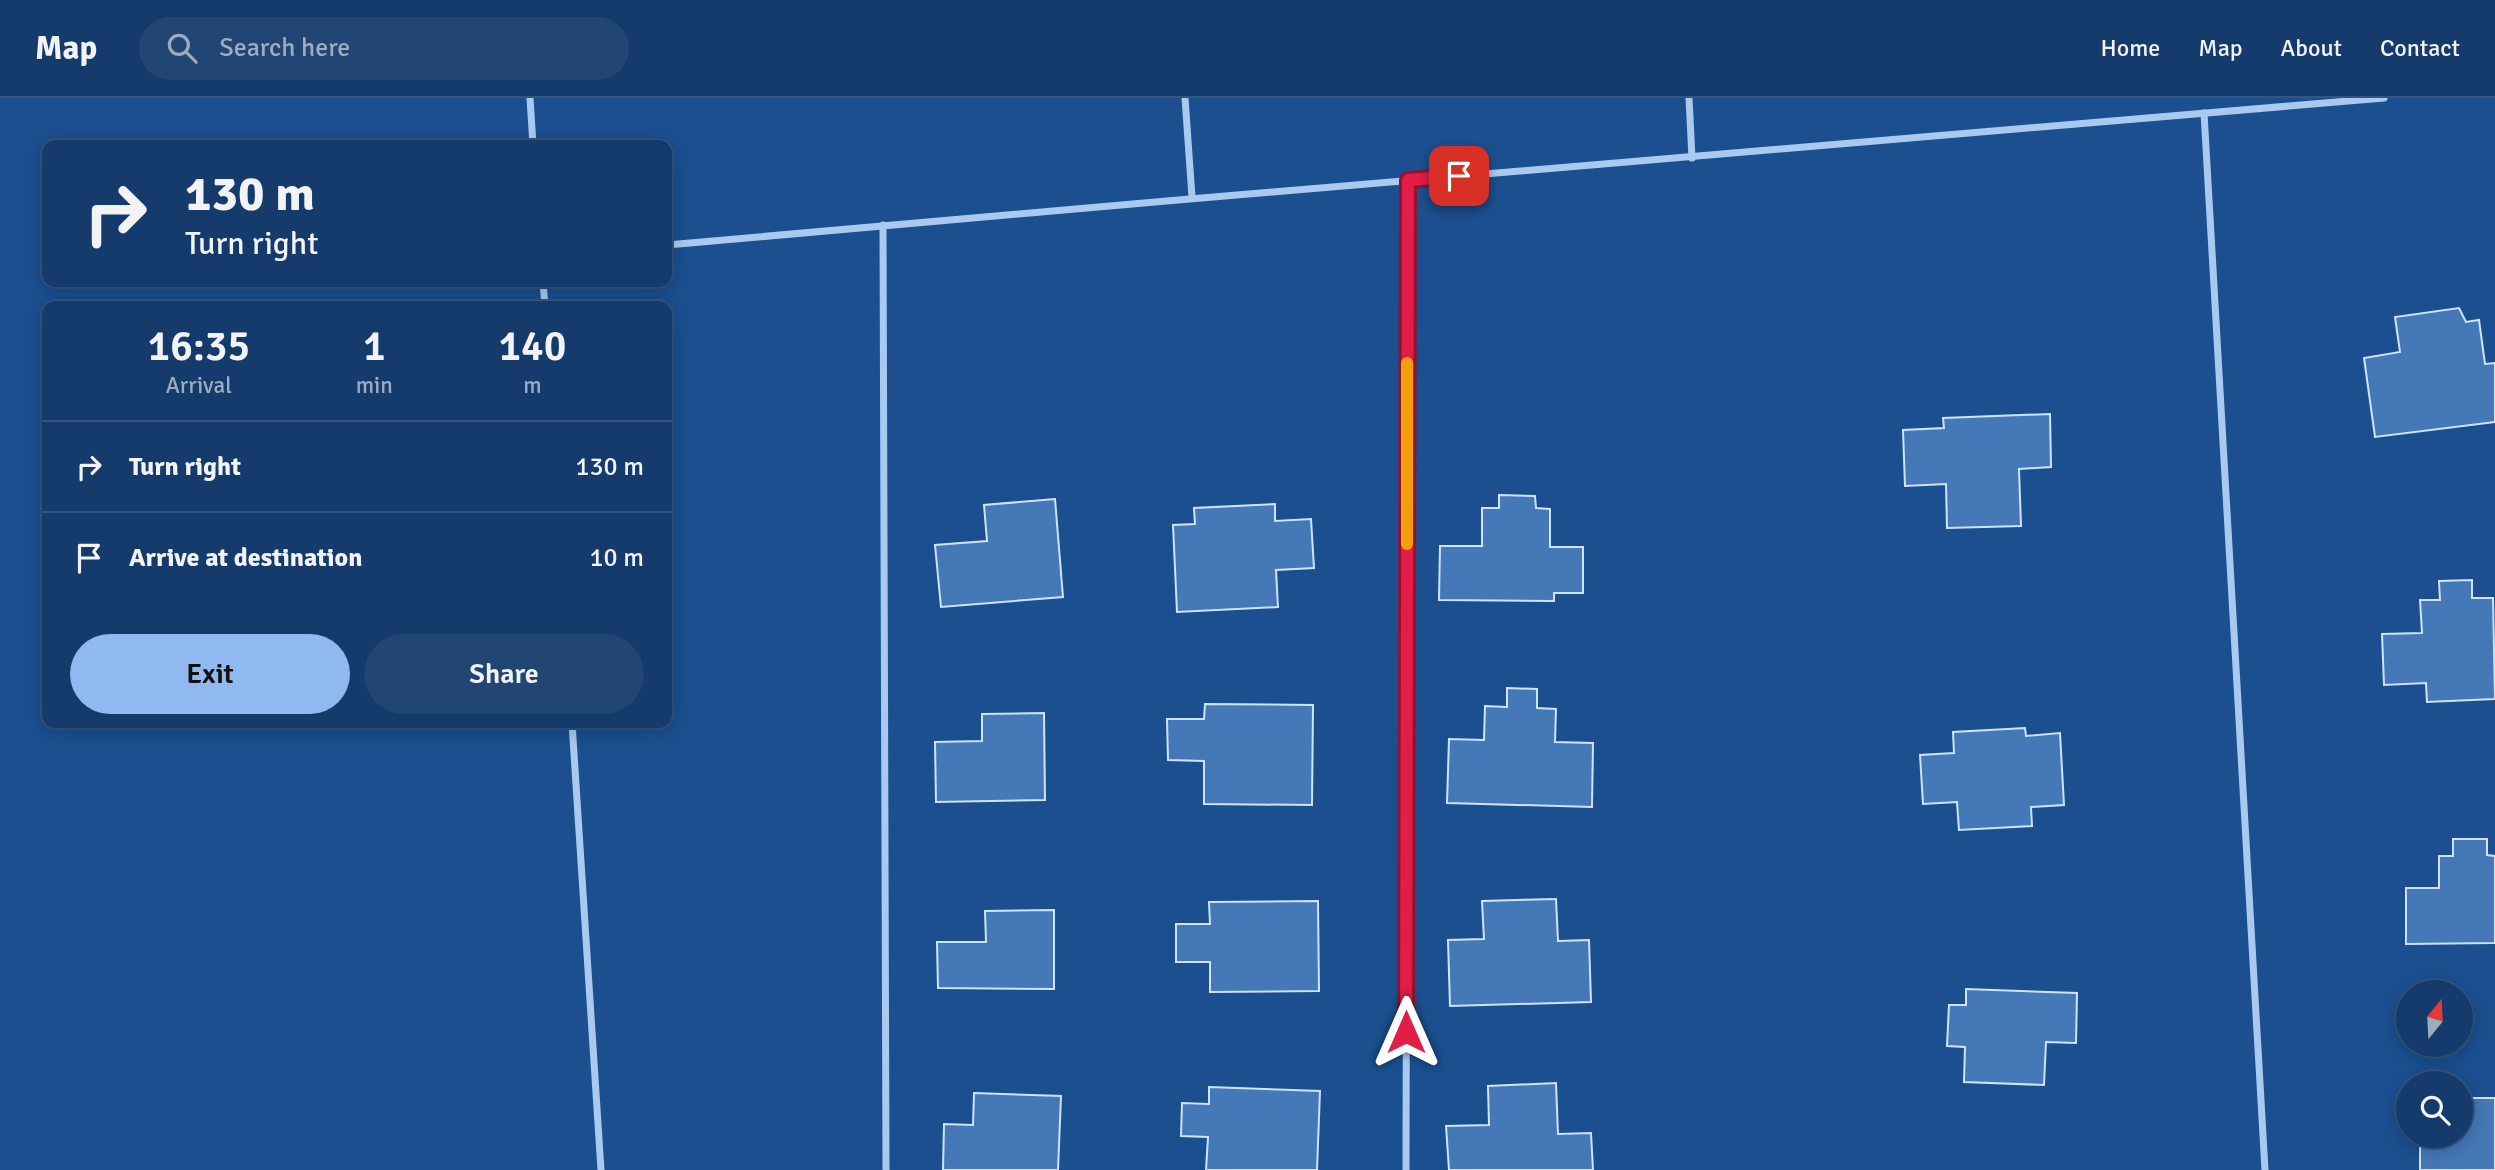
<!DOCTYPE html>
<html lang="en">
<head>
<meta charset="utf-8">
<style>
	:root { --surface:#143b6b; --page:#214673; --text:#f1f3f6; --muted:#9dadc1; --line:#33557e; --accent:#90b9f0 }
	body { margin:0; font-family:Signika,sans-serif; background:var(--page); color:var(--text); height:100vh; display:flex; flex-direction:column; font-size:26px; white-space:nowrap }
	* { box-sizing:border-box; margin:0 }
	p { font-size:23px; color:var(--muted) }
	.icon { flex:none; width:38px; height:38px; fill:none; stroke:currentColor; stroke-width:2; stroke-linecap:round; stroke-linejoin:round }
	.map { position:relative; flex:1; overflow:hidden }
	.panel { position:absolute; left:42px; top:203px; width:630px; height:427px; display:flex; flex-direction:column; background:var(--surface); border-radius:14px; box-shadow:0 4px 18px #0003,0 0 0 2px var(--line) }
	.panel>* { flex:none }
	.top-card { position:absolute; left:42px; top:42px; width:630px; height:147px; border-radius:14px; box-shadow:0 4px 18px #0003,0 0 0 2px var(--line); background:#143b6b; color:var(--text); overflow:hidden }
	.needle { width:46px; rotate:18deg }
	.fabs { position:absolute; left:2396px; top:882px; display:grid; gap:14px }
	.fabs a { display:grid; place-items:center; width:77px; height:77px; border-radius:50%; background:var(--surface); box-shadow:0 4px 18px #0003,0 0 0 2px var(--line); font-size:35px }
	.pin { position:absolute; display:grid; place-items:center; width:60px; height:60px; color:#fff; margin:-30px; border-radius:14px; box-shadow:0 4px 10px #0006 }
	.me { position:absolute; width:77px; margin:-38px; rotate:0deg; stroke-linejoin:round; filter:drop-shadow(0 0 5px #0008) }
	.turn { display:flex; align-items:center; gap:24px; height:147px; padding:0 28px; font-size:32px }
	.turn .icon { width:91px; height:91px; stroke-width:2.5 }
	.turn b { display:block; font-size:49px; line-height:60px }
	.eta { display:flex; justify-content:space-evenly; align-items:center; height:119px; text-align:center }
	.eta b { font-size:42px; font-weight:600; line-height:49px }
	.cta { display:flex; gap:14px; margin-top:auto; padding:14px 28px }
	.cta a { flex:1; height:80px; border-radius:42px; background:var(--accent); color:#111; font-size:28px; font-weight:600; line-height:80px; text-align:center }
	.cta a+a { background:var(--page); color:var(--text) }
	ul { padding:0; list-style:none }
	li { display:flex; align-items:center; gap:21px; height:91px; padding:0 28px; border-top:2px solid var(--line) }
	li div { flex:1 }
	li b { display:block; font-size:26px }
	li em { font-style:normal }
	header { display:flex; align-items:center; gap:42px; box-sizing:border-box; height:98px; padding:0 35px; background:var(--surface); border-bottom:2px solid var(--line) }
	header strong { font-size:33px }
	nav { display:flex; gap:38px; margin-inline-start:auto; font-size:24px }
	.search { width:490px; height:63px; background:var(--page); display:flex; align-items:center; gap:18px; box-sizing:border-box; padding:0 24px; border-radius:38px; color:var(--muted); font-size:26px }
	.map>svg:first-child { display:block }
	.building { fill:#4478b7; stroke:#cfe3fa; stroke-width:2 }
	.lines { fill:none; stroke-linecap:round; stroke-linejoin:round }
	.minor { stroke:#a9c9ee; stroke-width:7 }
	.route-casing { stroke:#92132f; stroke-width:18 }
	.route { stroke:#e11d48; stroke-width:12 }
	.slow { stroke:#f59e0b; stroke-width:12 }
</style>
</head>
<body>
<header>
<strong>Map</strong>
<div class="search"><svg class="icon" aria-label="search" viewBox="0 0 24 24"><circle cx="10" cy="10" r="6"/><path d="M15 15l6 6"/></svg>Search here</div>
<nav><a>Home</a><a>Map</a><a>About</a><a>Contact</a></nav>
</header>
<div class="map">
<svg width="2495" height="1072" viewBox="0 0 2495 1072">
	<rect width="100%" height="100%" fill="#1b4f8f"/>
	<g class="building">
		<polygon points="2459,210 2466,224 2479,222 2485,266 2495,265 2495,324 2375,339 2364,260 2400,254 2395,219"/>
		<polygon points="2050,316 2051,369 2019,371 2021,428 1947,430 1946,386 1905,388 1903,332 1944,330 1943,320"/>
		<polygon points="1499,397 1535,398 1536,410 1550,411 1550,449 1583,449 1583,495 1554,495 1554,503 1439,502 1440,448 1482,448 1482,410 1499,410"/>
		<polygon points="1055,401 1063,499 941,509 935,447 987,443 984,407"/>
		<polygon points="1275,406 1275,423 1311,421 1314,470 1276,472 1278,509 1177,514 1173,427 1195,426 1194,410"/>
		<polygon points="2472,482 2472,500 2493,500 2495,601 2427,604 2426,585 2384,587 2382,536 2422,535 2420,502 2440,502 2439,483"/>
		<polygon points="1507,590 1537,591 1537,610 1556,611 1555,644 1593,645 1592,709 1447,705 1449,641 1484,642 1485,608 1507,609"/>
		<polygon points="1205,606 1313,607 1312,707 1204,706 1204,663 1168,662 1167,621 1204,621"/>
		<polygon points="1044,615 1045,702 936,704 935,644 982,643 982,616"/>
		<polygon points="2025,630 2026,638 2060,635 2064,707 2031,709 2032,728 1959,732 1957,704 1923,706 1920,657 1954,655 1953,634"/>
		<polygon points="2453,741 2487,741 2487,757 2495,758 2495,845 2406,846 2406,790 2439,790 2439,758 2453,758"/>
		<polygon points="1556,801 1558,843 1589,842 1591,904 1450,908 1448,842 1484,841 1482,803"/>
		<polygon points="1318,803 1319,893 1210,894 1210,864 1176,864 1176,826 1210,826 1209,804"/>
		<polygon points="1054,812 1054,891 938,890 937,844 986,844 985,813"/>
		<polygon points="1966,891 2077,895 2076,945 2046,944 2044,987 1964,984 1965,949 1947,948 1949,907 1966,907"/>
		<polygon points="1556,985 1558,1036 1591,1035 1593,1072 1449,1072 1446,1028 1489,1027 1488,988"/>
		<polygon points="1209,989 1320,993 1317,1072 1206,1072 1208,1039 1181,1038 1182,1005 1209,1006"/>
		<polygon points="974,995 1061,998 1058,1072 943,1072 944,1026 973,1027"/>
		<polygon points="2465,1000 2495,1000 2495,1072 2420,1072 2420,1045 2445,1045 2445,1038 2460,1038 2460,1015 2465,1015"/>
	</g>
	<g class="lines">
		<g class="minor">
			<polyline points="530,0 533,47"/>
			<polyline points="1185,0 1192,99"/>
			<polyline points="1689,0 1692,60"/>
			<polyline points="2204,15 2265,1072"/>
			<polyline points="883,127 886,1072"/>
			<path d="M667 147C1239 95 1811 49 2384 0"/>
			<polyline points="543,184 545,208"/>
			<polyline points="572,625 601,1072"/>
			<polyline points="1406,1072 1408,82"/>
		</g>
	</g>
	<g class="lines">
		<defs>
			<polyline id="route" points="1406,934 1408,82 1459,78"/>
		</defs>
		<use href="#route" class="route-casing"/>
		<use href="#route" class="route"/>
		<polyline class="slow" points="1407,446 1407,265"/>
	</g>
</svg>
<div class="fabs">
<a><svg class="needle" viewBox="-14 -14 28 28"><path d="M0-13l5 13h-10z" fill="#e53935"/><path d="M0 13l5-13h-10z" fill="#9dadc1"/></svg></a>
<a><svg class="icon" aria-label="search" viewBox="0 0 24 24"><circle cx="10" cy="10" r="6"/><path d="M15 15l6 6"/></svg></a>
</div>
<div class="pin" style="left:1459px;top:78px;background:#d93025"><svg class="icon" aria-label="arrive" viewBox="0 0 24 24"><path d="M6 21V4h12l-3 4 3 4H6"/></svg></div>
<svg class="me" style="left:1406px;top:934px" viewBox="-20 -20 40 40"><path d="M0-17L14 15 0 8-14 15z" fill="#e11d48" stroke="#fff" stroke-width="4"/></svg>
<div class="top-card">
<div class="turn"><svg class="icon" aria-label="right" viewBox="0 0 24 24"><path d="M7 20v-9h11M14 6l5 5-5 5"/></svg><div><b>130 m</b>Turn right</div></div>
</div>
<section class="panel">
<div class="eta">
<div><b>16:35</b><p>Arrival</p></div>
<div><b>1</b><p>min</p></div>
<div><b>140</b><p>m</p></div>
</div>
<ul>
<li><svg class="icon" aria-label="right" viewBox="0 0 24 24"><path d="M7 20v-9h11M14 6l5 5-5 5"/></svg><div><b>Turn right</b></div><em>130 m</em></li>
<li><svg class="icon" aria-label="arrive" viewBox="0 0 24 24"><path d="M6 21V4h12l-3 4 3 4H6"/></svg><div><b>Arrive at destination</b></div><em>10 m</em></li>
</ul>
<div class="cta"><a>Exit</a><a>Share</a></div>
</section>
</div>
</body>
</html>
